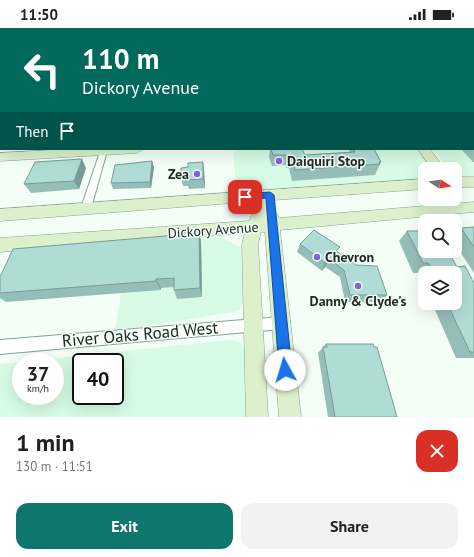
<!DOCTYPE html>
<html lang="en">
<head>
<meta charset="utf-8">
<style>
	:root { --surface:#fff; --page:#f2f2f2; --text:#202124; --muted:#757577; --accent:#0f766e }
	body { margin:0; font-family:"PT Sans",sans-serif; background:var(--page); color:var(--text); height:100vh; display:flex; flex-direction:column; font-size:15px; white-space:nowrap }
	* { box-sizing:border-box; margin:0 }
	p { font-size:13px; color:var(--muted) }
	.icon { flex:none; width:22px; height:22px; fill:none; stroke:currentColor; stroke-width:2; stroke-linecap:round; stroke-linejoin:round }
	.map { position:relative; height:389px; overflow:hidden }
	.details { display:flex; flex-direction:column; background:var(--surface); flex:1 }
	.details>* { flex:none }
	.guide { position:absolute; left:0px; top:0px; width:474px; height:122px; box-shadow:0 4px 16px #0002; background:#00695c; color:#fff; overflow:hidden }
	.needle { width:26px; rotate:102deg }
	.tools { position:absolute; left:418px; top:134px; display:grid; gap:8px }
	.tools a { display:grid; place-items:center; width:44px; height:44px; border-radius:8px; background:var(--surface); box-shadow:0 4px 16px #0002; font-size:20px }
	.speed { position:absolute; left:12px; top:325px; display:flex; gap:8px; font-size:20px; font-weight:700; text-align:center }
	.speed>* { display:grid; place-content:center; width:52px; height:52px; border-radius:50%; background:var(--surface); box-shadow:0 4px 16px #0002; line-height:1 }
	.speed small { font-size:10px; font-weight:400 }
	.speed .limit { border:2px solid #111; border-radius:6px; background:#fff; color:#111 }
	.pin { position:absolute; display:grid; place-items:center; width:34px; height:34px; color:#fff; margin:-17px; border-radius:8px; box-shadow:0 2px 6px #0006 }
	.me { position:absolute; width:44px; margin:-22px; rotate:354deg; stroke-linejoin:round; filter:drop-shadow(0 0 3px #0008) }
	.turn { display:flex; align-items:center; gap:14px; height:84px; padding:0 16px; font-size:18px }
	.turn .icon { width:52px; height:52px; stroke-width:2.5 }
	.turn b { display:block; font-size:28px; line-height:34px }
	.then { display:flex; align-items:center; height:38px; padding:0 16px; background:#0003; gap:8px; font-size:15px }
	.round { display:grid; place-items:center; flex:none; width:42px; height:42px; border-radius:12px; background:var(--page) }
	.head { display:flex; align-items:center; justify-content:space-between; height:68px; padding:0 16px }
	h1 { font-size:24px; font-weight:800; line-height:30px }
	.action { display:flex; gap:8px; margin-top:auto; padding:8px 16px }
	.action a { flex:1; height:46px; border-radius:12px; background:var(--accent); color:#fff; font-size:16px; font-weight:800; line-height:46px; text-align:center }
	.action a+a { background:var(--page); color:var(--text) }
	.status { display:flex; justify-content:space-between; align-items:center; height:28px; padding:0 20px; background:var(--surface); direction:ltr }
	.status svg { height:11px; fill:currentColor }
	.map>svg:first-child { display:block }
	.built { fill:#d7fbe5; fill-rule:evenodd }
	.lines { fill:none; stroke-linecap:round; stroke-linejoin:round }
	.canal { fill:#83aeb7; fill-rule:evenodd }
	.street-casing { stroke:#87a191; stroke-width:2 }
	.secondary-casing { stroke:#87a191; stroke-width:1 }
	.street { fill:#fff; fill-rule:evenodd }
	.secondary { fill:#dcf0cc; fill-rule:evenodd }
	.wall { fill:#96beb8 }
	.shaded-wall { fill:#7a9b96 }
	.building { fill:#afddd6; stroke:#7a9b96 }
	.route { fill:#1a73e8; stroke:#114b97 }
	.poi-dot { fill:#7b65e0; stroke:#f3fef7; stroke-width:1.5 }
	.labels { text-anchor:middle; stroke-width:3; stroke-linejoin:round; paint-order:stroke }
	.poi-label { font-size:14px; font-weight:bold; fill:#202a24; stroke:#f3fef7; text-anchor:start }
	.street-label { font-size:14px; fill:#202a24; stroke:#f3fef7 }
	.near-street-label { font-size:17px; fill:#202a24; stroke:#f3fef7 }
</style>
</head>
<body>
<div class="status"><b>11:50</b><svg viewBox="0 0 49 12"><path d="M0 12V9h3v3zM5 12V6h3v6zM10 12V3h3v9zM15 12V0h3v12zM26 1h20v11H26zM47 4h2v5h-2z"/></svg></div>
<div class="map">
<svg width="474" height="389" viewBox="0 0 474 389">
	<rect width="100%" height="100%" fill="#f3fef7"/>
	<g class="built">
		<polygon points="473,103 474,148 455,147 455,141 448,141 433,121 473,121"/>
		<polygon points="249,121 416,121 433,141 425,141 425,151 237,163 233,124"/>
		<polygon points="222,210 240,219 245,227 244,273 239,283 115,303 129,216"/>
		<path d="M230 312 240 314 244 320 245 389H0V336ZM21 334H55V368H21ZM81 334H115V368H81Z"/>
	</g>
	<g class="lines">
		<g class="canal">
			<rect x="473" y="31" width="1" height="4"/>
			<rect x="0" y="54" width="1" height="4"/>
		</g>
		<defs>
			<g id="street">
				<polygon points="473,12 474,13 474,17 473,16"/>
				<rect x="0" y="31" width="1" height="4"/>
				<rect x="473" y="38" width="1" height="4"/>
				<polygon points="0,43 1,43 0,48"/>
				<polygon points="101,121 106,121 107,123 91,180 86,184 81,180"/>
				<polygon points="281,289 285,291 287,295 285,299 281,301 0,326 0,312"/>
			</g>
			<g id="secondary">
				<polygon points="173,0 182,0 183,1 174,1"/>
				<rect x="473" y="98" width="1" height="6"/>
				<polygon points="70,121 143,121 137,125 0,133 0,125"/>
				<polygon points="418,121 430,121 445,141 432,141"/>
				<rect x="455" y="149" width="19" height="10"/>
				<polygon points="425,151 425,161 274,172 267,184 271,182 276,184 279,190 474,174 474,184 280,202 301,389 279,389 265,204 261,204 258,216 268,389 246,389 242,216 245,205 0,224 0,210 249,193 259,173 0,193 0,181"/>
			</g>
		</defs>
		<use href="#street" class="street-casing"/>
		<use href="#secondary" class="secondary-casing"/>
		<use href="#street" class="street"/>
		<use href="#secondary" class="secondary"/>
	</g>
	<g class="wall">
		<polygon points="297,0 374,0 377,1 300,1"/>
		<rect x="473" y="42" width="1" height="41"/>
		<polygon points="473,108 474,108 474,134 473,134 461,121 473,121"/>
		<polygon points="270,121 302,121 305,127 349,124 350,121 374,121 381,134 375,147 292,153 289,140 286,140 286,137 272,138 269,129"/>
		<polygon points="154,139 151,160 113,161 111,155"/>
		<polygon points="86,140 79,161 31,165 24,156"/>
		<polygon points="204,142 205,160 189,161 188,158 183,158 181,149"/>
		<polygon points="474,199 474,245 455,216 455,206 461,200"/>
		<polygon points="407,203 457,239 474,255 474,330 456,330 432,275 455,275 455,245 425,245 425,259 419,245 413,245 399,213"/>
		<polygon points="199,204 201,214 202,269 177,271 174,262 174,259 161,260 161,262 6,274 0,270 0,249 177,207"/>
		<polygon points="300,216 337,224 387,267 381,274 345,274 340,249 325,239 322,243 297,224"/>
		<polygon points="326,316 397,389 328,389 318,325"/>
	</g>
	<g class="shaded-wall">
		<polygon points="453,0 463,0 461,1 451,1"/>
		<polygon points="1,58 1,69 0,70 0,59"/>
		<polygon points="82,131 86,140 79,161 74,153"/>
		<polygon points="152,133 154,139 151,160 150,154"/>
		<polygon points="203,134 204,142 205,160 203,151"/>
		<polygon points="199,204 201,214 202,269 200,260"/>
		<polygon points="329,231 325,239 322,243 325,235"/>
		<polygon points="156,251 161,260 161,262 156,253"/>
	</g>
	<g class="building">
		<polygon points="0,0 176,0 178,1 1,1 1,21 0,19"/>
		<polygon points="311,0 374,0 377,1 313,1"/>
		<polygon points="425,0 453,0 451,1 423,1"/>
		<rect x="473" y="42" width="1" height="36"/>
		<polygon points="473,108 474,108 474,119 473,118"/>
		<polygon points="271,121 302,121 305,127 355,124 353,121 374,121 381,134 379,134 380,136 295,142 291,129 288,129 287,127 273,127"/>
		<polygon points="82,131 74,153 24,156 35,134"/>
		<polygon points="152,133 150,154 111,155 115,137"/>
		<polygon points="203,134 203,151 187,152 188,149 181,149 181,140 188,139 188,135"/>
		<polygon points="474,199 474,219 461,200"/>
		<polygon points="314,202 340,219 336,223 356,237 377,238 387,267 350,267 344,242 329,231 325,235 300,216"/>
		<polygon points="407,203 425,203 425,223 448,223 457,239 465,238 474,255 474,324 470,324 447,275 455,275 455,245 433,245 428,235 423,235"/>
		<polygon points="199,204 200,260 174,262 174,250 156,251 156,253 0,265 0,249 13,221 177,207 177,205"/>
		<polygon points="326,316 373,316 374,319 377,319 397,389 335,389 323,319 327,319"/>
	</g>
	<polygon class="route" points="270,164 274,167 292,342 290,346 285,348 281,346 279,342 266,170 245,172 241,169 245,166"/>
	<g class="poi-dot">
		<circle cx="279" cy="133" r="4"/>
		<circle cx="197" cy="146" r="4"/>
		<circle cx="317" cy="229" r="4"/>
		<circle cx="358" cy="258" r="4"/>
	</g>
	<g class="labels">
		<g class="poi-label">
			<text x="287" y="138">Daiquiri Stop</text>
			<text x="189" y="151" text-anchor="end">Zea</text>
			<text x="325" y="234">Chevron</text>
			<text x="358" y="278" text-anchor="middle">Danny &amp; Clyde's</text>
		</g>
		<g class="street-label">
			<text transform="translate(213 202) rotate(-4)" y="5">Dickory Avenue</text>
		</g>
		<g class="near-street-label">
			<text transform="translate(140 306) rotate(-5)" y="6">River Oaks Road West</text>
		</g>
	</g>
</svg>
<div class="tools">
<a><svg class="needle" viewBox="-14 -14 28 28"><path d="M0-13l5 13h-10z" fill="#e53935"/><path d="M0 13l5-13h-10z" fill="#757577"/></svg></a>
<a><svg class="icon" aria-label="search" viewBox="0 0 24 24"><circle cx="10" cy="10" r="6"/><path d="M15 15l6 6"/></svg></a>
<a><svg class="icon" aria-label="layers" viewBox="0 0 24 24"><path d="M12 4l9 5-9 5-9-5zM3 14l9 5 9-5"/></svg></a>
</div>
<div class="speed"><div>37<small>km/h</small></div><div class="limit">40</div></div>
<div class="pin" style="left:245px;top:169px;background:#d93025"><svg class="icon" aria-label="arrive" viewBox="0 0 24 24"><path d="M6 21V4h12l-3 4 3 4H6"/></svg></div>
<svg class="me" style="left:285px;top:342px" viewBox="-20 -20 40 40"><circle r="19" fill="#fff"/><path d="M0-13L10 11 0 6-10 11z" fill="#1a73e8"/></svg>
<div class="guide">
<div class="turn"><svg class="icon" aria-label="left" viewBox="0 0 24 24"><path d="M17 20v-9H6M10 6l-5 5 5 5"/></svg><div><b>110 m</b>Dickory Avenue</div></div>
<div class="then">Then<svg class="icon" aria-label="arrive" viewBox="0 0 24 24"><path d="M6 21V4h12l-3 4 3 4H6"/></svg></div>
</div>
</div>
<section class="details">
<div class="head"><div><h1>1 min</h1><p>130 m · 11:51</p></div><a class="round" style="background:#d93025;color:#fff"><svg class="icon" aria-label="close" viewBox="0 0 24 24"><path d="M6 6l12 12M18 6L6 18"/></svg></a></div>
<div class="action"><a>Exit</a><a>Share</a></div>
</section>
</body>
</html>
